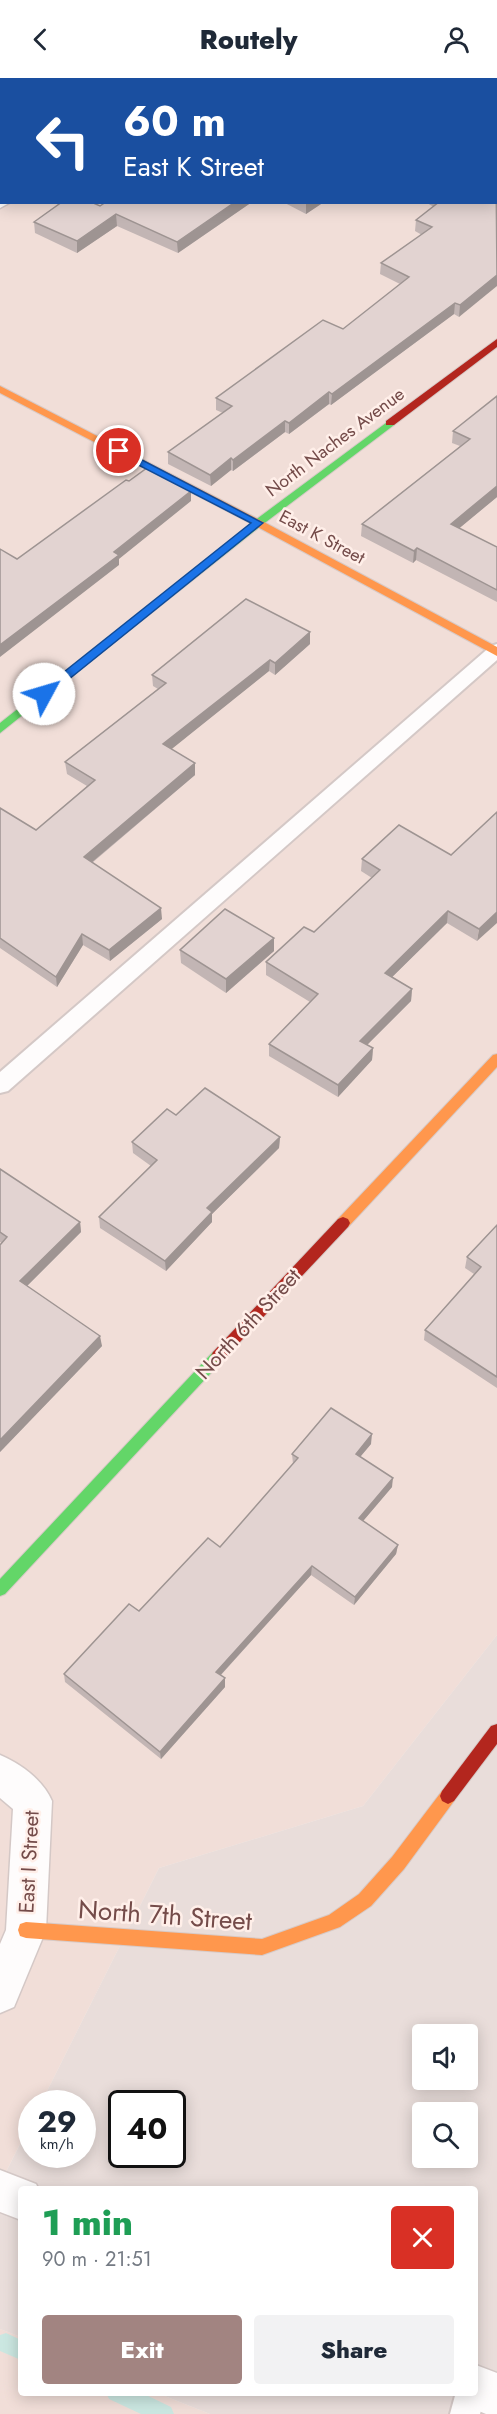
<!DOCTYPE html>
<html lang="en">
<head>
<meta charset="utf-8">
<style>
	:root { --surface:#fff; --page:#f2f2f3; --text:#1f2937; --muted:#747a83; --accent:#a28481 }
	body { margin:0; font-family:Jost,sans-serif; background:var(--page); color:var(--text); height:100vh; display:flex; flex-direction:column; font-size:22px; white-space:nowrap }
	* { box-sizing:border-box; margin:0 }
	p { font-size:20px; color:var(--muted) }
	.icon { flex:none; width:33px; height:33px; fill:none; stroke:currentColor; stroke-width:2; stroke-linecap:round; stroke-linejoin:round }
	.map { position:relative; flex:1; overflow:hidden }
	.details { position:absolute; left:18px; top:2108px; width:460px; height:210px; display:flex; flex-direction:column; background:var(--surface); border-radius:6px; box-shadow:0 3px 15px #0003 }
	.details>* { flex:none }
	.top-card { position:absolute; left:0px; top:0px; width:498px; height:126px; box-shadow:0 3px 15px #0003; background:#1a4fa0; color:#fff; overflow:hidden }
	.controls { position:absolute; left:412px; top:1946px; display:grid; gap:12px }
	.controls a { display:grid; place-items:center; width:66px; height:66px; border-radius:6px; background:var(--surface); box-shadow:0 3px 15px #0003; font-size:30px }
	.speed { position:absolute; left:18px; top:2012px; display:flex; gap:12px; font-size:30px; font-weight:700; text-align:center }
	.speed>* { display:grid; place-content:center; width:78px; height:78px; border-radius:50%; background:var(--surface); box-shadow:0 3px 15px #0003; line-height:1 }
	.speed small { font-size:15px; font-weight:400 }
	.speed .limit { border:3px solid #111; border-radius:9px; background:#fff; color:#111 }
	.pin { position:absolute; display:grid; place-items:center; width:51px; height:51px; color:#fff; margin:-26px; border:3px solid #fff; border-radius:50%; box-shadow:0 2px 6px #0007 }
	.me { position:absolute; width:66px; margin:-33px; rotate:51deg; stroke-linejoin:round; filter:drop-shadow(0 0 4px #0008) }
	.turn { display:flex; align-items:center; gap:21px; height:126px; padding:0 24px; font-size:27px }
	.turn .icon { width:78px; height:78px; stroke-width:2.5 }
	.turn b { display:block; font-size:42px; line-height:51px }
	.round { display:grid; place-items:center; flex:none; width:63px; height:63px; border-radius:6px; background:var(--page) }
	.head { display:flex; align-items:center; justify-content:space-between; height:102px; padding:0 24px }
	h1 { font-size:36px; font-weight:800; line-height:45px; color:#1e9e55 }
	.action { display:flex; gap:12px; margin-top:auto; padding:12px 24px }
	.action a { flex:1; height:69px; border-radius:6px; background:var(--accent); color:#fff; font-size:24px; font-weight:800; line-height:69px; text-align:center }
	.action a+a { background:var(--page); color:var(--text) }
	header { display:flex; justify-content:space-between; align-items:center; height:78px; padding:0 24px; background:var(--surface); font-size:27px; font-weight:800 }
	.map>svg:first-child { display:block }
	.residential { fill:#f1ded8; fill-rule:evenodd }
	.industrial { fill:#e9ddda; fill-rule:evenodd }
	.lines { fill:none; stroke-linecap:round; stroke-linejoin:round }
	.stream { fill:#cbe7e1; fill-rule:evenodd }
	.lane-casing { stroke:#d4c8c6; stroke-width:4 }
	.street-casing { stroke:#d4c8c6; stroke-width:3 }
	.fast-casing { stroke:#d7cac7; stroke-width:2 }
	.slow-casing { stroke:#d7cac7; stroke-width:2 }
	.jam-casing { stroke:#d7cac7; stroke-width:2 }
	.lane { fill:#fefcfc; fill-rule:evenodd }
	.street { fill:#fefcfc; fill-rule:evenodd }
	.fast { fill:#63d668; fill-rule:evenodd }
	.slow { fill:#ff974d; fill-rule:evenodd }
	.jam { fill:#b3261e; fill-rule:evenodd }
	.wall { fill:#c2b5b4 }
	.shaded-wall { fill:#9e9492 }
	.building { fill:#e2d3d1; stroke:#9e9492; stroke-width:1.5 }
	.route { fill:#1a73e8; stroke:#114b97; stroke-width:1.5 }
	.labels { text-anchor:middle; stroke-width:5; stroke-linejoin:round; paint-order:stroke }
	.far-street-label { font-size:18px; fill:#744b49; stroke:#ffefe9 }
	.street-label { font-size:21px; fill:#744b49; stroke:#ffefe9 }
	.near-street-label { font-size:26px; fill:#744b49; stroke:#ffefe9 }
</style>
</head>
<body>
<header><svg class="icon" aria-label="back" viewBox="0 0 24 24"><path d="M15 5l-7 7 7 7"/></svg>Routely<svg class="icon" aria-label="person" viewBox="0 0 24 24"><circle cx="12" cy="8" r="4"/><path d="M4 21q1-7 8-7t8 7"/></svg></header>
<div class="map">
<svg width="497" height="2336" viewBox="0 0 497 2336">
	<rect width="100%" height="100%" fill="#f6ede9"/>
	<g class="residential">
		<path d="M0 0H497V1557L363 1728 159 1790 41 2025H32L31 2044 0 2106ZM2 2H496V124H2Z"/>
		<polygon points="0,2251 21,2259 21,2314 157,2315 210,2336 0,2336"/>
	</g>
	<path class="industrial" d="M497 1557V2336H210L157 2315 476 2314V2110H21V2259L0 2251V2106L31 2044 32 2076H82V2025H41L159 1790 363 1728ZM423 1956H468V2001H423ZM122 2025H172V2076H122ZM423 2034H468V2079H423Z"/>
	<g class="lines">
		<g class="stream">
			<polygon points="6,2255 21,2262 21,2282 0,2273 0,2257"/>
			<polygon points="106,2314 140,2314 171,2329 174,2336 141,2336 109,2321"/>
		</g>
		<defs>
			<g id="lane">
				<polygon points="497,566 497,582 8,1013 0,1015 0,994 491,568"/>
				<polygon points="476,2301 482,2303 486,2314 480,2336 450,2336 456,2314 476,2314"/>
			</g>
			<g id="street">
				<polygon points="180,0 201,0 179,2"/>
				<polygon points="0,85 2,86 2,99 0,99"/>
				<polygon points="0,116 2,124 11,124 0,130"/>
				<path d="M0 1677C21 1686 43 1702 52 1723L46 1852 14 1929 0 1935V1866L6 1852 13 1731 0 1720Z"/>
				<polygon points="0,2092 36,2106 38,2110 21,2110 21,2142 0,2134"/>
				<polygon points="476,2287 497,2295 497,2336 486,2336 460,2325 456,2314 476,2314"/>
			</g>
			<g id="fast">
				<polygon points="390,342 395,345 394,347 262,447 0,655 0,645 254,443"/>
				<polygon points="218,1272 223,1274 225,1278 223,1282 5,1516 0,1518 0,1501 213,1274"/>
			</g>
			<g id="slow">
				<polygon points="0,308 262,443 497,569 497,578 254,447 0,315"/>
				<polygon points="497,976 497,989 348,1149 338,1149 336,1145 338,1141 493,977"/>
				<polygon points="448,1710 454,1713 456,1718 454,1723 404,1791 371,1828 340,1849 262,1877 26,1860 20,1858 18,1852 20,1846 26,1844 262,1861 329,1837 359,1816 392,1779 442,1713"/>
			</g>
			<g id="jam">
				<polygon points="497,261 497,269 394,347 386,347 386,343"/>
				<polygon points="343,1139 348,1141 350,1145 348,1149 223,1282 218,1284 213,1282 211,1278 213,1274 338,1141"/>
				<polygon points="497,1646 497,1666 454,1723 448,1726 442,1723 440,1718 442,1713 491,1648"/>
			</g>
		</defs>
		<use href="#lane" class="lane-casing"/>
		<use href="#street" class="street-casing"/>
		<use href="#fast" class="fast-casing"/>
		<use href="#slow" class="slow-casing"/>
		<use href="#jam" class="jam-casing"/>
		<use href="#lane" class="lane"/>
		<use href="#street" class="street"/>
		<use href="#fast" class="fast"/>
		<use href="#slow" class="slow"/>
		<use href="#jam" class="jam"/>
	</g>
	<g class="wall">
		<polygon points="252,124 178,175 117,148 77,175 35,155 34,144 100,128"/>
		<polygon points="283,124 324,124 306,136"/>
		<polygon points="425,124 496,124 459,239 454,236 331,327 329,326 289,356 285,354 233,393 231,392 211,408 168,386 168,374 223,335 216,332 216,320 343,251 400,206 380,196 381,185 422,157 415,153 416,142 434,129"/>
		<polygon points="497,318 497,419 459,450 497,469 497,524 416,482 413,485 361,458 362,446 460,368 452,365 453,353"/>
		<polygon points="310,566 275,597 269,593 171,671 195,697 92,785 162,841 110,883 83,867 57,909 0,870 0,730 36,752 87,708 67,696 65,684 158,611 153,608 152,597"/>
		<polygon points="497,734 477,863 447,845 392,899 412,911 411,923 367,967 373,970 372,982 338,1019 269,978 269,966 310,924 266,897 266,884 314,854 372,800 361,793 362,781 451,777"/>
		<polygon points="274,860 274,873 226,915 181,885 180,872"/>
		<polygon points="176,1037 280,1059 279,1070 212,1136 212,1144 166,1193 100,1150 99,1139 151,1088 133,1075 132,1064"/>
		<polygon points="0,1091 80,1144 81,1154 27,1208 102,1268 0,1374 0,1167 2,1165 0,1164"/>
		<polygon points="497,1147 497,1310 424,1262 425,1252 474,1196 465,1190 467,1179"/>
		<polygon points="371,1366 360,1379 392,1409 363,1443 398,1467 396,1476 354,1527 311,1497 221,1597 225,1609 161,1681 65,1604 64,1596 139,1533 220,1469 293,1386 292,1376"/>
	</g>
	<g class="shaded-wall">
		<polygon points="482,0 497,0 495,2 480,2"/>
		<polygon points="2,43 2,54 0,55 0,44"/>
		<polygon points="235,124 252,124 178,175 177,164"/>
		<polygon points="306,124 324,124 306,136"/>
		<polygon points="116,136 117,148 77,175 77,163"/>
		<polygon points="497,197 497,208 459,239 460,227"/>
		<polygon points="455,225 454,236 331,327 332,316"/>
		<polygon points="329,314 329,326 289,356 289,345"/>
		<polygon points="285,343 285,354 233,393 233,382"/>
		<polygon points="231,380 231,392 211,408 210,397"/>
		<polygon points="497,408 497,419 450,458 451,446"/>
		<polygon points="191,413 191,423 119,481 119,487 0,579 0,567 114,474"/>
		<polygon points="417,470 416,482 413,485 414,473"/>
		<polygon points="310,554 310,566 275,597 275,585"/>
		<polygon points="270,582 269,593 163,678 163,666"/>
		<polygon points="195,685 195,697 85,790 84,779"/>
		<polygon points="161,830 162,841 110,883 109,872"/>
		<polygon points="448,833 447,845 384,907 385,895"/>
		<polygon points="497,834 497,845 477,863 479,851"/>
		<polygon points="82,856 83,867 57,909 56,899"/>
		<polygon points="274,860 274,873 226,915 226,901"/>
		<polygon points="412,911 411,923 359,975 360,963"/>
		<polygon points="373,970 372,982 338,1019 338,1007"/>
		<polygon points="280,1059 279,1070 212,1136 212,1144 166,1193 165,1183 207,1130"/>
		<polygon points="80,1144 81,1154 22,1213 20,1203"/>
		<polygon points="100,1258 102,1268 0,1374 0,1362"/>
		<polygon points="372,1356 371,1366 355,1385 356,1376"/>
		<polygon points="393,1400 392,1409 358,1449 359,1440"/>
		<polygon points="398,1467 396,1476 354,1527 355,1519"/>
		<polygon points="312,1488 311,1497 216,1602 216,1594"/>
		<polygon points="225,1600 225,1609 161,1681 160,1674"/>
	</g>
	<g class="building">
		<polygon points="0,0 74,0 72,2 2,2 2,43 0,44"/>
		<polygon points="255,0 482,0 480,2 252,2"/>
		<polygon points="496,33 497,33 496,86"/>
		<polygon points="496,95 497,197 460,227 455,225 332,316 329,314 289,345 285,343 233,382 231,380 210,397 168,374 232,328 216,320 323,242 343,251 409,199 381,185 432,149 416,142 439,124 496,124"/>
		<polygon points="62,124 91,124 100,128 106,124 235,124 177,164 116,136 77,163 34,144"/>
		<polygon points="497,318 497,408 451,446 497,469 497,512 417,470 414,473 362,446 470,361 453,353"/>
		<polygon points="147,390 191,413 114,474 119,477 0,567 0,471 17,481 126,402 129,403"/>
		<polygon points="246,521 310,554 275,585 270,582 163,666 195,685 84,779 161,830 109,872 82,856 56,899 0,860 0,730 36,752 95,702 65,684 166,605 152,597"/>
		<polygon points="497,734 497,834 479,851 448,833 385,895 412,911 360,963 373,970 338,1007 269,966 318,916 266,884 304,849 314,854 380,792 362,781 399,747 451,777"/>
		<polygon points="225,831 274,860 226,901 180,872"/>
		<polygon points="205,1010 280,1059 207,1130 212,1134 165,1183 99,1139 157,1082 132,1064 167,1031 176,1037"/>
		<polygon points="0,1091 80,1144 20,1203 100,1258 0,1362 0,1167 7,1159 0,1154"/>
		<polygon points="497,1147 497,1299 425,1252 481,1189 467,1179"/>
		<polygon points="331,1330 372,1356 356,1376 393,1400 359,1440 398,1467 355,1519 312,1488 216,1594 225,1600 160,1674 64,1596 129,1526 139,1533 208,1460 220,1469 298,1380 292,1376"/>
	</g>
	<polygon class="route" points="119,370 263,445 48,618 40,618 40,613 251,445 115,375 114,373"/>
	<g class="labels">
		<g class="far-street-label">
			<text transform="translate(335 364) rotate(-37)" y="6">North Naches Avenue</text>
			<text transform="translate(322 459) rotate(28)" y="6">East K Street</text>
		</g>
		<g class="street-label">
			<text transform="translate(248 1246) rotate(-47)" y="7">North 6th Street</text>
			<text transform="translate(29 1784) rotate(-87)" y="7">East I Street</text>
		</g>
		<g class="near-street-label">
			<text transform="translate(165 1837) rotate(4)" y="9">North 7th Street</text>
		</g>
	</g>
</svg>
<div class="controls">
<a><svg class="icon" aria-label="sound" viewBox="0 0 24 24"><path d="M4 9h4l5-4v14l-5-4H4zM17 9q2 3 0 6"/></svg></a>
<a><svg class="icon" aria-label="search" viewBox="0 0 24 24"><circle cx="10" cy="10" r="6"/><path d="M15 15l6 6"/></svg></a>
</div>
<div class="speed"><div>29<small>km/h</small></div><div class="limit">40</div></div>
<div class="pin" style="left:119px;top:373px;background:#d93025"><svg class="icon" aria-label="arrive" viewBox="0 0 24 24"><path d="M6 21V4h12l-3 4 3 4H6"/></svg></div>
<svg class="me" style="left:44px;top:616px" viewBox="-20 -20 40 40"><circle r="19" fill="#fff"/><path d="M0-13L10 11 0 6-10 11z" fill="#1a73e8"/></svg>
<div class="top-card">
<div class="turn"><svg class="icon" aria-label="left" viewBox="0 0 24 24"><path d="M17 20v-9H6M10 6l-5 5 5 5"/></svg><div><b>60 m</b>East K Street</div></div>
</div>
<section class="details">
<div class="head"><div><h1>1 min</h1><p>90 m · 21:51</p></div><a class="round" style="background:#d93025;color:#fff"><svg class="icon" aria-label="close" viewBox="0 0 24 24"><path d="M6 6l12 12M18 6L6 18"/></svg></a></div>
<div class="action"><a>Exit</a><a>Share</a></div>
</section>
</div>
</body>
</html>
